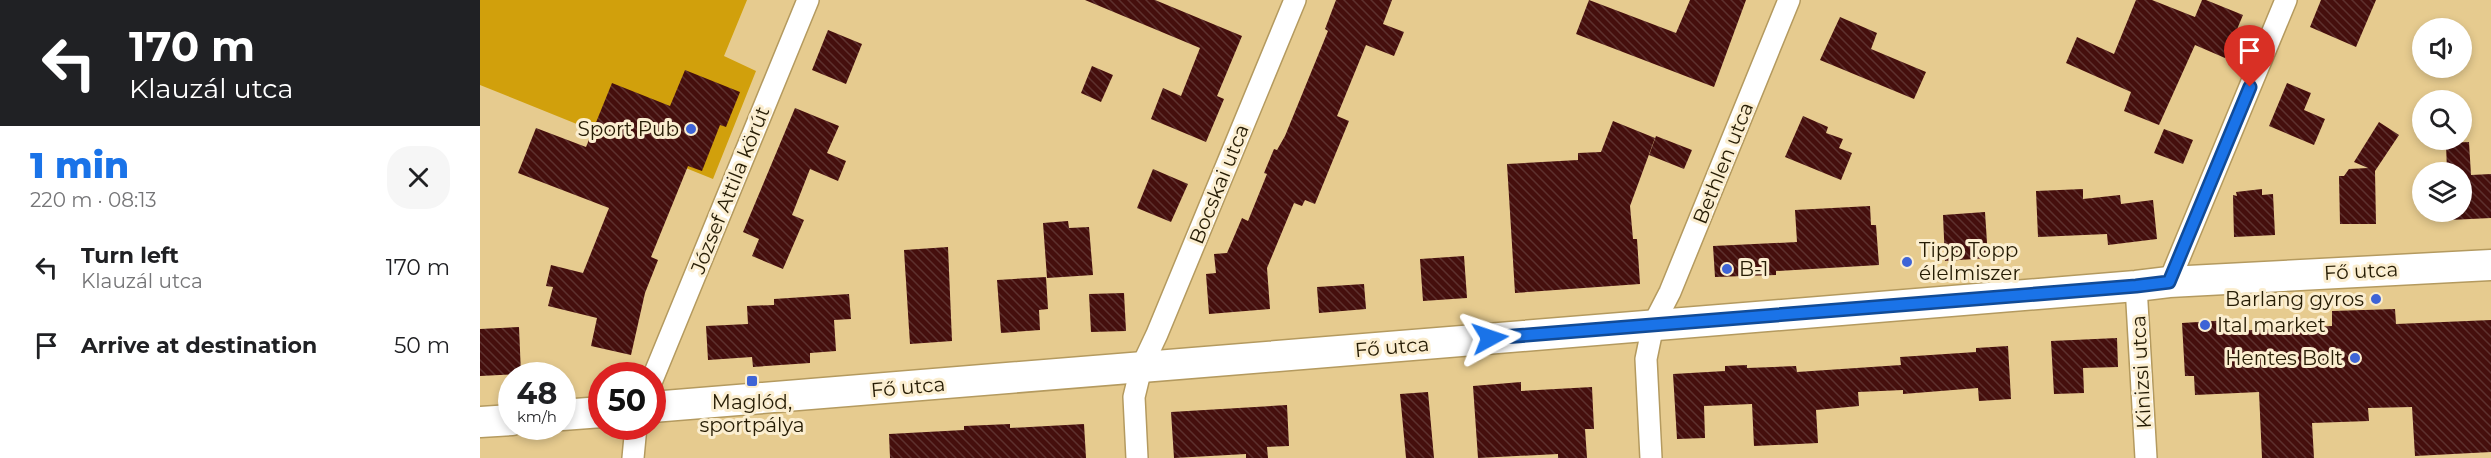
<!DOCTYPE html>
<html lang="en">
<head>
<meta charset="utf-8">
<style>
	:root { --surface:#fff; --page:#f6f6f6; --text:#202124; --muted:#757577; --accent:#1a73e8 }
	body { margin:0; font-family:Montserrat,sans-serif; background:var(--page); color:var(--text); height:100vh; display:flex; flex-direction:column; font-size:22px; white-space:nowrap }
	* { box-sizing:border-box; margin:0 }
	p { font-size:20px; color:var(--muted) }
	.icon { flex:none; width:33px; height:33px; fill:none; stroke:currentColor; stroke-width:2; stroke-linecap:round; stroke-linejoin:round }
	.map { position:relative; flex:1; overflow:hidden }
	.sheet { display:flex; flex-direction:column; background:var(--surface); width:480px }
	.sheet>* { flex:none }
	.banner { background:#202124; color:#fff; overflow:hidden }
	.buttons { position:absolute; left:1932px; top:18px; display:grid; gap:12px }
	.buttons a { display:grid; place-items:center; width:60px; height:60px; border-radius:50%; background:var(--surface); box-shadow:0 3px 9px #0003; font-size:30px }
	.speed { position:absolute; left:18px; top:362px; display:flex; gap:12px; font-size:30px; font-weight:700; text-align:center }
	.speed>* { display:grid; place-content:center; width:78px; height:78px; border-radius:50%; background:var(--surface); box-shadow:0 3px 9px #0003; line-height:1 }
	.speed small { font-size:15px; font-weight:400 }
	.speed .limit { border:9px solid #d22; background:#fff; color:#111 }
	.pin { position:absolute; display:grid; place-items:center; width:51px; height:51px; color:#fff; margin:-62px -26px; border-radius:50% 50% 50% 0; rotate:-45deg; box-shadow:0 0 6px #0007 }
	.pin .icon { rotate:45deg }
	.me { position:absolute; width:66px; margin:-33px; rotate:85deg; stroke-linejoin:round; filter:drop-shadow(0 0 4px #0008) }
	.turn { display:flex; align-items:center; gap:21px; height:126px; padding:0 30px; font-size:27px }
	.turn .icon { width:78px; height:78px; stroke-width:2.5 }
	.turn b { display:block; font-size:42px; line-height:51px }
	.round { display:grid; place-items:center; flex:none; width:63px; height:63px; border-radius:24px; background:var(--page) }
	.summary { display:flex; align-items:center; justify-content:space-between; height:102px; padding:0 30px }
	h1 { font-size:36px; font-weight:800; line-height:45px; color:var(--accent) }
	ul { padding:0; list-style:none }
	li { display:flex; align-items:center; gap:18px; height:78px; padding:0 30px }
	li div { flex:1 }
	li b { display:block; font-size:22px }
	li em { font-style:normal }
	main { display:flex; flex:1; min-height:0 }
	.map>svg:first-child { display:block }
	.grass { fill:#d1a00c }
	.building { fill:url(#building-back-hatch) }
	.lines { fill:none; stroke-linecap:round; stroke-linejoin:round }
	.street-casing { stroke:#b49a5f; stroke-width:24 }
	.secondary-casing { stroke:#b49a5f; stroke-width:33 }
	.street { stroke:#fff; stroke-width:21 }
	.secondary { stroke:#fff; stroke-width:30 }
	.route-casing { stroke:#114b97; stroke-width:15 }
	.route { stroke:#1a73e8; stroke-width:10 }
	.poi-dot { fill:#3e64d6; stroke:#fbeed0; stroke-width:2 }
	.labels { text-anchor:middle; stroke-width:6; stroke-linejoin:round; paint-order:stroke }
	.poi-label { font-size:20px; fill:#261c04; stroke:#fbeed0; text-anchor:end }
	.street-label { font-size:20px; fill:#261c04; stroke:#fbeed0 }
</style>
</head>
<body>
<main>
<section class="sheet">
<div class="banner">
<div class="turn"><svg class="icon" aria-label="left" viewBox="0 0 24 24"><path d="M17 20v-9H6M10 6l-5 5 5 5"/></svg><div><b>170 m</b>Klauzál utca</div></div>
</div>
<div class="summary"><div><h1>1 min</h1><p>220 m · 08:13</p></div><a class="round"><svg class="icon" aria-label="close" viewBox="0 0 24 24"><path d="M6 6l12 12M18 6L6 18"/></svg></a></div>
<ul>
<li><svg class="icon" aria-label="left" viewBox="0 0 24 24"><path d="M17 20v-9H6M10 6l-5 5 5 5"/></svg><div><b>Turn left</b><p>Klauzál utca</p></div><em>170 m</em></li>
<li><svg class="icon" aria-label="arrive" viewBox="0 0 24 24"><path d="M6 21V4h12l-3 4 3 4H6"/></svg><div><b>Arrive at destination</b></div><em>50 m</em></li>
</ul>
</section>
<div class="map">
<svg width="2011" height="458" viewBox="0 0 2011 458">
	<defs>
		<pattern id="building-back-hatch" width="6" height="6" patternUnits="userSpaceOnUse" patternTransform="scale(1.5)"><rect width="6" height="6" fill="#450f0d"/><path d="M-1 5l2 2M0 0l6 6M5-1l2 2" fill="none" stroke="#5d312e"/></pattern>
	</defs>
	<rect width="100%" height="100%" fill="#e6cb8f"/>
	<polygon class="grass" points="0,0 267,0 244,56 276,71 233,179 0,85"/>
	<g class="building">
		<polygon points="605,0 675,0 762,36 737,96 744,99 726,142 671,119 683,88 701,96 720,48"/>
		<polygon points="856,0 912,0 903,24 924,32 914,56 886,45 857,116 869,121 835,204 825,200 822,206 814,203 787,268 790,309 729,314 726,274 736,273 734,254 747,253 762,218 768,221 787,174 784,173 794,149 797,150 805,136 848,31 845,29"/>
		<polygon points="1109,0 1196,33 1210,0 1266,0 1234,87 1096,34"/>
		<polygon points="1656,0 1672,0 1715,17 1722,0 1726,0 1763,15 1745,58 1715,45 1679,125 1644,111 1651,92 1586,63 1597,37 1634,54"/>
		<polygon points="1841,0 1896,0 1876,47 1830,27"/>
		<polygon points="1360,17 1397,33 1391,49 1446,72 1434,99 1340,60"/>
		<polygon points="348,30 382,44 366,84 332,70"/>
		<polygon points="612,66 633,75 621,102 601,93"/>
		<polygon points="205,70 260,92 246,127 240,125 222,171 208,166 171,257 178,260 165,293 151,355 111,346 117,318 68,306 73,287 66,286 71,265 103,273 129,208 38,173 56,128 106,147 132,83 190,106"/>
		<polygon points="1807,83 1831,93 1824,110 1845,119 1834,145 1789,126"/>
		<polygon points="315,108 359,126 347,153 366,161 358,181 330,169 312,215 324,220 303,269 272,256 279,239 263,232"/>
		<polygon points="1323,116 1348,127 1346,133 1363,139 1359,148 1372,153 1361,180 1305,157"/>
		<polygon points="1133,121 1175,138 1150,206 1153,239 1157,239 1160,284 1035,293 1027,164 1098,160 1098,153 1121,152"/>
		<polygon points="1899,122 1919,135 1895,171 1896,224 1860,224 1859,176 1864,176 1869,169 1888,168 1874,162"/>
		<polygon points="1684,129 1713,140 1703,164 1674,153"/>
		<polygon points="1176,136 1212,150 1204,169 1169,155"/>
		<polygon points="1989,142 1991,175 2011,174 2011,218 1970,220 1969,212 1982,212 1982,172 1967,172 1966,143"/>
		<polygon points="673,169 708,184 691,222 657,208"/>
		<polygon points="1603,189 1603,199 1640,195 1641,204 1673,200 1677,239 1628,245 1627,234 1558,237 1556,191"/>
		<polygon points="1782,189 1782,195 1793,194 1795,235 1754,237 1753,195 1757,196 1756,192"/>
		<polygon points="1390,206 1391,225 1396,225 1399,265 1296,271 1296,275 1235,277 1233,246 1317,242 1315,210"/>
		<polygon points="1505,212 1508,258 1465,261 1463,215"/>
		<polygon points="588,221 589,228 609,227 613,275 567,278 563,223"/>
		<polygon points="468,247 472,341 430,344 424,250"/>
		<polygon points="984,256 987,298 943,301 940,259"/>
		<polygon points="566,277 568,309 559,310 560,330 521,333 517,280"/>
		<polygon points="884,284 886,309 839,313 837,287"/>
		<polygon points="644,293 646,331 611,332 609,294"/>
		<polygon points="369,294 371,319 354,320 356,351 330,353 330,363 273,367 272,357 228,360 226,326 268,324 267,306 294,305 294,299"/>
		<polygon points="1915,309 1916,324 2011,320 2011,452 1935,456 1932,407 1888,408 1889,421 1832,423 1834,458 1782,458 1779,392 1715,395 1714,376 1705,376 1702,323 1750,320 1751,331 1852,326 1852,311"/>
		<polygon points="39,327 41,374 0,376 0,329"/>
		<polygon points="1637,338 1638,367 1603,368 1604,393 1574,394 1571,341"/>
		<polygon points="1528,346 1531,399 1499,401 1498,388 1423,394 1423,390 1378,392 1379,406 1336,410 1338,443 1274,446 1272,404 1224,406 1225,438 1197,439 1193,374 1245,371 1245,366 1267,365 1267,368 1316,366 1317,372 1421,365 1420,357 1496,352 1496,348"/>
		<polygon points="1041,382 1041,391 1112,387 1114,429 1105,429 1107,458 1078,458 1078,454 998,458 993,386"/>
		<polygon points="948,392 954,458 926,458 920,394"/>
		<polygon points="807,405 809,446 787,447 788,458 766,458 766,454 694,458 691,412"/>
		<polygon points="530,424 530,428 604,424 606,458 410,458 409,434 484,430 484,426"/>
	</g>
	<g class="lines">
		<defs>
			<g id="street">
				<polyline points="1689,282 1806,0"/>
				<polyline points="1656,286 1666,458"/>
				<polyline points="172,380 328,0"/>
				<polyline points="153,458 156,426"/>
				<polyline points="657,458 654,397 661,368 677,334 815,0"/>
				<polyline points="1171,458 1166,359 1173,325 1190,292 1309,0"/>
			</g>
			<g id="secondary">
				<polyline points="172,407 1656,286 1689,282 2011,265"/>
				<polyline points="82,415 122,412"/>
				<polyline points="0,422 32,420"/>
			</g>
		</defs>
		<use href="#street" class="street-casing"/>
		<use href="#secondary" class="secondary-casing"/>
		<use href="#street" class="street"/>
		<use href="#secondary" class="secondary"/>
	</g>
	<g class="lines">
		<defs>
			<polyline id="route" points="1010,338 1656,286 1689,282 1770,87"/>
		</defs>
		<use href="#route" class="route-casing"/>
		<use href="#route" class="route"/>
	</g>
	<g class="poi-dot">
		<circle cx="211" cy="129" r="6"/>
		<circle cx="1427" cy="262" r="6"/>
		<circle cx="1247" cy="269" r="6"/>
		<circle cx="1896" cy="299" r="6"/>
		<circle cx="1725" cy="325" r="6"/>
		<circle cx="1875" cy="358" r="6"/>
		<rect x="266" y="375" width="12" height="12" rx="3"/>
	</g>
	<g class="labels">
		<g class="poi-label">
			<text x="199" y="136">Sport Pub</text>
			<text x="1439" y="257" text-anchor="start">Tipp Topp<tspan x="1439" dy="23">élelmiszer</tspan></text>
			<text x="1259" y="276" text-anchor="start">B-1</text>
			<text x="1884" y="306">Barlang gyros</text>
			<text x="1737" y="332" text-anchor="start">Ital market</text>
			<text x="1863" y="365">Hentes Bolt</text>
			<text x="272" y="409" text-anchor="middle">Maglód,<tspan x="272" dy="23">sportpálya</tspan></text>
		</g>
		<g class="street-label">
			<text transform="translate(1243 163) rotate(-68)" y="7">Bethlen utca</text>
			<text transform="translate(739 184) rotate(-68)" y="7">Bocskai utca</text>
			<text transform="translate(250 190) rotate(-68)" y="7">József Attila körút</text>
			<text transform="translate(1881 271) rotate(-3)" y="7">Fő utca</text>
			<text transform="translate(912 347) rotate(-5)" y="7">Fő utca</text>
			<text transform="translate(1661 372) rotate(-93)" y="7">Kinizsi utca</text>
			<text transform="translate(428 387) rotate(-5)" y="7">Fő utca</text>
		</g>
	</g>
</svg>
<div class="buttons">
<a><svg class="icon" aria-label="sound" viewBox="0 0 24 24"><path d="M4 9h4l5-4v14l-5-4H4zM17 9q2 3 0 6"/></svg></a>
<a><svg class="icon" aria-label="search" viewBox="0 0 24 24"><circle cx="10" cy="10" r="6"/><path d="M15 15l6 6"/></svg></a>
<a><svg class="icon" aria-label="layers" viewBox="0 0 24 24"><path d="M12 4l9 5-9 5-9-5zM3 14l9 5 9-5"/></svg></a>
</div>
<div class="speed"><div>48<small>km/h</small></div><div class="limit">50</div></div>
<div class="pin" style="left:1770px;top:87px;background:#d93025"><svg class="icon" aria-label="arrive" viewBox="0 0 24 24"><path d="M6 21V4h12l-3 4 3 4H6"/></svg></div>
<svg class="me" style="left:1010px;top:338px" viewBox="-20 -20 40 40"><path d="M0-17L14 15 0 8-14 15z" fill="#1a73e8" stroke="#fff" stroke-width="4"/></svg>
</div>
</main>
</body>
</html>
